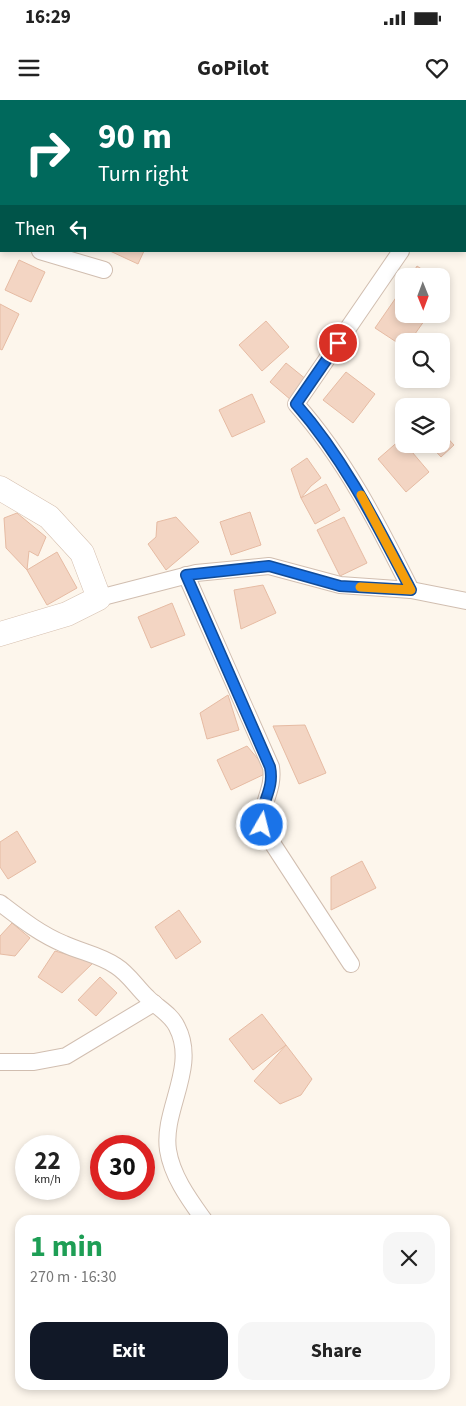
<!DOCTYPE html>
<html lang="en">
<head>
<meta charset="utf-8">
<style>
	:root { --surface:#fff; --page:#f6f6f6; --text:#222; --muted:#767676; --accent:#111827 }
	body { margin:0; font-family:"Source Sans 3",sans-serif; background:var(--page); color:var(--text); height:100vh; display:flex; flex-direction:column; font-size:19px; white-space:nowrap }
	* { box-sizing:border-box; margin:0 }
	p { font-size:16px; color:var(--muted) }
	.icon { flex:none; width:28px; height:28px; fill:none; stroke:currentColor; stroke-width:2; stroke-linecap:round; stroke-linejoin:round }
	.map { position:relative; flex:1; overflow:hidden }
	.side { position:absolute; left:15px; top:1115px; width:435px; height:175px; display:flex; flex-direction:column; background:var(--surface); border-radius:15px; box-shadow:0 2px 8px #0003 }
	.side>* { flex:none }
	.guide { position:absolute; left:0px; top:0px; width:466px; height:152px; box-shadow:0 2px 8px #0003; background:#00695c; color:#fff; overflow:hidden }
	.needle { width:32px; rotate:179deg }
	.tools { position:absolute; left:395px; top:168px; display:grid; gap:10px }
	.tools a { display:grid; place-items:center; width:55px; height:55px; border-radius:10px; background:var(--surface); box-shadow:0 2px 8px #0003; font-size:25px }
	.speed { position:absolute; left:15px; top:1035px; display:flex; gap:10px; font-size:25px; font-weight:700; text-align:center }
	.speed>* { display:grid; place-content:center; width:65px; height:65px; border-radius:50%; background:var(--surface); box-shadow:0 2px 8px #0003; line-height:1 }
	.speed small { font-size:12px; font-weight:400 }
	.speed .limit { border:8px solid #d22; background:#fff; color:#111 }
	.pin { position:absolute; display:grid; place-items:center; width:42px; height:42px; color:#fff; margin:-21px; border:2px solid #fff; border-radius:50%; box-shadow:0 1px 5px #0007 }
	.me { position:absolute; width:55px; margin:-28px; rotate:8deg; stroke-linejoin:round; filter:drop-shadow(0 0 4px #0008) }
	.turn { display:flex; align-items:center; gap:18px; height:105px; padding:0 15px; font-size:22px }
	.turn .icon { width:65px; height:65px; stroke-width:2.5 }
	.turn b { display:block; font-size:35px; line-height:42px }
	.then { display:flex; align-items:center; height:48px; padding:0 15px; background:#0003; gap:10px; font-size:19px }
	.round { display:grid; place-items:center; flex:none; width:52px; height:52px; border-radius:15px; background:var(--page) }
	.head { display:flex; align-items:center; justify-content:space-between; height:85px; padding:0 15px }
	h1 { font-size:30px; font-weight:700; line-height:38px; color:#1e9e55 }
	.button { display:flex; gap:10px; margin-top:auto; padding:10px 15px }
	.button a { flex:1; height:58px; border-radius:15px; background:var(--accent); color:#fff; font-size:20px; font-weight:700; line-height:58px; text-align:center }
	.button a+a { background:var(--page); color:var(--text) }
	.status { display:flex; justify-content:space-between; align-items:center; height:35px; padding:0 25px; background:var(--surface); direction:ltr }
	.status svg { height:14px; fill:currentColor }
	header { display:flex; justify-content:space-between; align-items:center; height:65px; padding:0 15px; background:var(--surface); font-size:22px; font-weight:700 }
	.map>svg:first-child { display:block }
	.building { fill:#f3d5c3; stroke:#e6bba3 }
	.lines { fill:none; stroke-linecap:round; stroke-linejoin:round }
	.lane-casing { stroke:#d1beb0; stroke-width:10 }
	.street-casing { stroke:#d1beb0; stroke-width:18 }
	.secondary-casing { stroke:#d6c0b0; stroke-width:25 }
	.lane { stroke:#fff; stroke-width:9 }
	.street { stroke:#fff; stroke-width:16 }
	.secondary { stroke:#fff; stroke-width:24 }
	.route-casing { stroke:#114b97; stroke-width:12 }
	.route { stroke:#1a73e8; stroke-width:9 }
	.slow { stroke:#f59e0b; stroke-width:9 }
</style>
</head>
<body>
<div class="status"><b>16:29</b><svg viewBox="0 0 49 12"><path d="M0 12V9h3v3zM5 12V6h3v6zM10 12V3h3v9zM15 12V0h3v12zM26 1h20v11H26zM47 4h2v5h-2z"/></svg></div>
<header><svg class="icon" aria-label="menu" viewBox="0 0 24 24"><path d="M4 6h16M4 12h16M4 18h16"/></svg>GoPilot<svg class="icon" aria-label="heart" viewBox="0 0 24 24"><path d="M12 20l-8-8c-3-5 5-10 8-4 3-6 11-1 8 4z"/></svg></header>
<div class="map">
<svg width="466" height="1306" viewBox="0 0 466 1306">
	<rect width="100%" height="100%" fill="#fdf6ec"/>
	<g class="building">
		<polygon points="110,151 144,151 138,164"/>
		<polygon points="19,160 45,172 31,202 5,190"/>
		<polygon points="417,166 432,176 411,176"/>
		<polygon points="404,186 404,214 429,214 410,241 404,241 404,247 375,228"/>
		<polygon points="0,204 19,214 2,250 0,249"/>
		<polygon points="266,221 289,247 262,271 239,245"/>
		<polygon points="286,263 307,280 291,300 270,282"/>
		<polygon points="346,272 375,294 353,323 323,300"/>
		<polygon points="252,294 265,322 232,337 219,310"/>
		<polygon points="441,331 454,345 441,357 429,344 441,344"/>
		<polygon points="401,339 429,372 406,392 378,359"/>
		<polygon points="307,358 321,378 311,386 301,398 291,369"/>
		<polygon points="326,384 340,410 315,424 301,398"/>
		<polygon points="250,412 261,445 231,455 220,422"/>
		<polygon points="17,413 46,437 38,456 29,451 27,470 6,448 4,418"/>
		<polygon points="176,417 199,442 166,470 148,444 156,437 157,422"/>
		<polygon points="344,417 367,463 340,476 317,430"/>
		<polygon points="57,452 77,488 47,505 27,470"/>
		<polygon points="263,485 276,513 241,529 234,490"/>
		<polygon points="172,503 185,535 151,548 138,517"/>
		<polygon points="228,595 239,630 207,639 200,613"/>
		<polygon points="305,625 326,673 299,684 273,626"/>
		<polygon points="247,646 269,672 231,690 217,660"/>
		<polygon points="17,731 36,762 8,779 0,767 0,742"/>
		<polygon points="362,761 376,788 331,810 331,777"/>
		<polygon points="179,810 201,842 176,859 155,827"/>
		<polygon points="12,823 30,838 15,856 0,854 0,836"/>
		<polygon points="55,851 94,862 62,893 38,877"/>
		<polygon points="100,877 117,893 96,916 78,900"/>
		<polygon points="262,914 286,945 253,970 229,939"/>
		<polygon points="286,945 312,979 301,995 280,1004 254,981"/>
	</g>
	<g class="lines">
		<defs>
			<polyline id="lane" points="303,1 304,0"/>
			<g id="street">
				<polyline points="0,139 1,140"/>
				<polyline points="40,151 104,170"/>
				<path d="M401 151 296 304C345 359 378 424 411 490"/>
				<path d="M186 475 271 667C275 693 256 707 265 732L351 864"/>
				<polyline points="99,498 196,473 269,466 340,485 411,490 466,501"/>
				<path d="M0 803C21 819 40 834 64 844 81 852 100 855 116 866 129 874 137 888 148 898 158 908 171 914 177 927 198 967 162 1010 168 1050 172 1076 189 1099 204 1120"/>
				<polyline points="0,962 34,962 66,956 154,903"/>
			</g>
			<polyline id="secondary" points="0,388 49,417 82,453 99,498 67,514 0,534"/>
		</defs>
		<use href="#lane" class="lane-casing"/>
		<use href="#street" class="street-casing"/>
		<use href="#secondary" class="secondary-casing"/>
		<use href="#lane" class="lane"/>
		<use href="#street" class="street"/>
		<use href="#secondary" class="secondary"/>
	</g>
	<g class="lines">
		<defs>
			<path id="route" d="M262 725C259 703 275 691 270 667L186 475 269 466 340 486 411 490C377 425 345 360 296 304L338 243"/>
		</defs>
		<use href="#route" class="route-casing"/>
		<use href="#route" class="route"/>
		<polyline class="slow" points="360,487 411,490 361,395"/>
	</g>
</svg>
<div class="tools">
<a><svg class="needle" viewBox="-14 -14 28 28"><path d="M0-13l5 13h-10z" fill="#e53935"/><path d="M0 13l5-13h-10z" fill="#767676"/></svg></a>
<a><svg class="icon" aria-label="search" viewBox="0 0 24 24"><circle cx="10" cy="10" r="6"/><path d="M15 15l6 6"/></svg></a>
<a><svg class="icon" aria-label="layers" viewBox="0 0 24 24"><path d="M12 4l9 5-9 5-9-5zM3 14l9 5 9-5"/></svg></a>
</div>
<div class="speed"><div>22<small>km/h</small></div><div class="limit">30</div></div>
<div class="pin" style="left:338px;top:243px;background:#d93025"><svg class="icon" aria-label="arrive" viewBox="0 0 24 24"><path d="M6 21V4h12l-3 4 3 4H6"/></svg></div>
<svg class="me" style="left:262px;top:725px" viewBox="-20 -20 40 40"><circle r="17" fill="#1a73e8" stroke="#fff" stroke-width="3"/><path d="M0-11L8 9 0 5-8 9z" fill="#fff"/></svg>
<div class="guide">
<div class="turn"><svg class="icon" aria-label="right" viewBox="0 0 24 24"><path d="M7 20v-9h11M14 6l5 5-5 5"/></svg><div><b>90 m</b>Turn right</div></div>
<div class="then">Then<svg class="icon" aria-label="left" viewBox="0 0 24 24"><path d="M17 20v-9H6M10 6l-5 5 5 5"/></svg></div>
</div>
<section class="side">
<div class="head"><div><h1>1 min</h1><p>270 m · 16:30</p></div><a class="round"><svg class="icon" aria-label="close" viewBox="0 0 24 24"><path d="M6 6l12 12M18 6L6 18"/></svg></a></div>
<div class="button"><a>Exit</a><a>Share</a></div>
</section>
</div>
</body>
</html>
